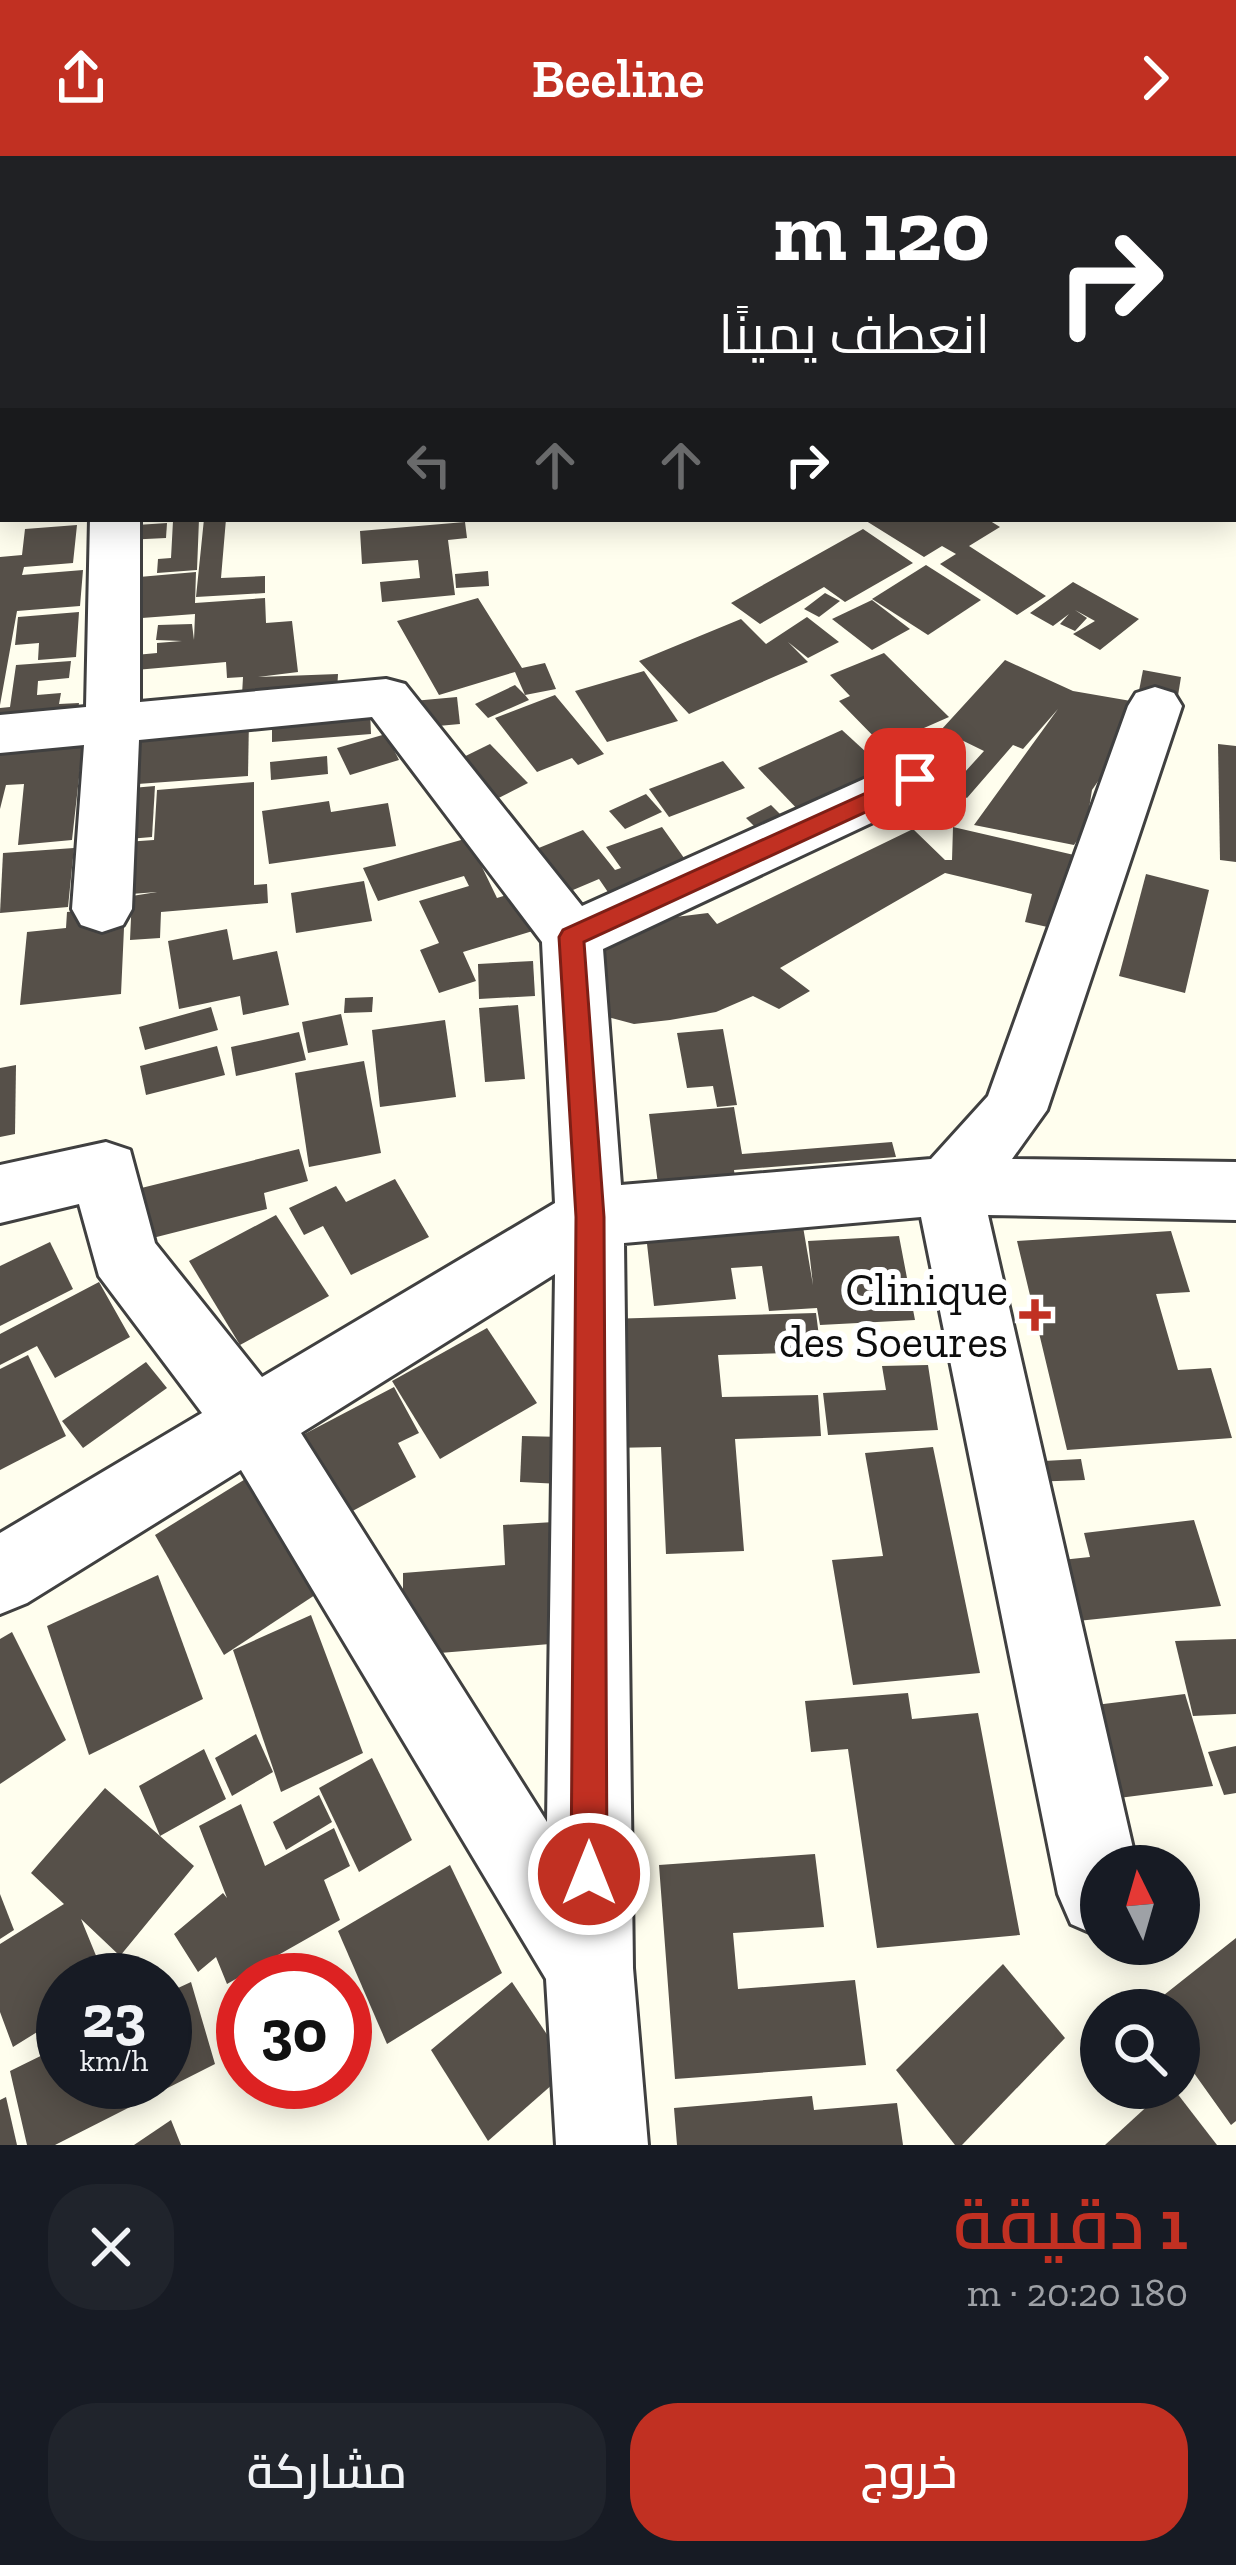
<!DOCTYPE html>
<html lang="ar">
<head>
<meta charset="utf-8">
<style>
	:root { --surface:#171b24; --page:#20242c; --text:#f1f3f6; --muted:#9ea1a6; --accent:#c13022 }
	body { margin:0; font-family:"Zilla Slab",Cairo,serif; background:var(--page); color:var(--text); direction:rtl; height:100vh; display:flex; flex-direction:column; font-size:45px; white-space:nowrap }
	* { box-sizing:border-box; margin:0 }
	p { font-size:39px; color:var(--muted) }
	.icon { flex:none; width:66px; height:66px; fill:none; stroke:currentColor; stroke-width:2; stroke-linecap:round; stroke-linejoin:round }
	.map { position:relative; height:1989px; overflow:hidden; direction:ltr }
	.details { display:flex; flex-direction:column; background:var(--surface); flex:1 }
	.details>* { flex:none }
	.banner { position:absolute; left:0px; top:0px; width:1236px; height:366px; box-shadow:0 6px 30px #0003; direction:rtl; background:#202124; color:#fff; overflow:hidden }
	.needle { width:78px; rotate:355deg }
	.controls { position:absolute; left:1080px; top:1689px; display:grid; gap:24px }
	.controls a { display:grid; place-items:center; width:120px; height:120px; border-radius:50%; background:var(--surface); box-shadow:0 6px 30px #0003; font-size:60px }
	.speed { position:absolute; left:36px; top:1797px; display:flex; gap:24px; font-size:60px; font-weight:700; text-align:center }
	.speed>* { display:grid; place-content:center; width:156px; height:156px; border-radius:50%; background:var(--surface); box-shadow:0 6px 30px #0003; line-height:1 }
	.speed small { font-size:30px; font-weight:400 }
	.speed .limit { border:18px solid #d22; background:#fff; color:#111 }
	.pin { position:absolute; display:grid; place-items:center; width:102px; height:102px; color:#fff; margin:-51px; border-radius:24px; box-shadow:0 6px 18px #0006 }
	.me { position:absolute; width:132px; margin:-66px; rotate:0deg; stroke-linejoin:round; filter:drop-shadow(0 0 9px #0008) }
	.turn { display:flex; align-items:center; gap:42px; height:252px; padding:0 48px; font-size:54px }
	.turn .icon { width:156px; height:156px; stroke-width:2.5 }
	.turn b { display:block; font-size:84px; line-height:102px }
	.lanes { display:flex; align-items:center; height:114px; padding:0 48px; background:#0003; justify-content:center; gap:60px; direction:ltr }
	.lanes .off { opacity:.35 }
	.round { display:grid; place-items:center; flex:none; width:126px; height:126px; border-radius:48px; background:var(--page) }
	.overview { display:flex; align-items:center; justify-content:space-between; height:204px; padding:0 48px }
	h1 { font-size:72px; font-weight:600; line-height:90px; color:var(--accent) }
	.primary-button { display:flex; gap:24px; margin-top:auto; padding:24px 48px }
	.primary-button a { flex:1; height:138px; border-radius:48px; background:var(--accent); color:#fff; font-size:48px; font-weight:600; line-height:138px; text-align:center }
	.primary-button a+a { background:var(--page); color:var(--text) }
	header { display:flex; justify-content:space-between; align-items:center; height:156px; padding:0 48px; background:var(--accent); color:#fff; font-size:54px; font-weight:600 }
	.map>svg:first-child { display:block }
	.building { fill:#565049 }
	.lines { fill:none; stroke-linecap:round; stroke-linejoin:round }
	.minor-casing { stroke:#404040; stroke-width:6 }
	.minor { fill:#fff; fill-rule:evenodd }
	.route { fill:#c13022; stroke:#7d1f16; stroke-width:3 }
	.poi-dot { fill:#c13022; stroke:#fff; stroke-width:4.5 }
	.labels { text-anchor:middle; stroke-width:12; stroke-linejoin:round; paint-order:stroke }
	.poi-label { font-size:45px; fill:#0d0d0d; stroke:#fff; text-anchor:end }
</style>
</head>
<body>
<header><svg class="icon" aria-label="forward" viewBox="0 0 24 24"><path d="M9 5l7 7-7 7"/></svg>Beeline<svg class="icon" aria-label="share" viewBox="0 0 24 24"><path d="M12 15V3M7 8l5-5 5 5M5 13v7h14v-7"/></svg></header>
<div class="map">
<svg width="1236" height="1989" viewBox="0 0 1236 1989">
	<rect width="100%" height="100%" fill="#fffeee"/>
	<g class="building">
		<polygon points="199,363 197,414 157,417 158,403 171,402 173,365"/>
		<polygon points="204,363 226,363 221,422 265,420 265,437 196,441"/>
		<polygon points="863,363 987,363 1000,371 969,390 1046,440 1017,459 940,408 956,398 942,390 924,401"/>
		<polygon points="465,366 467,382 448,384 455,439 382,446 380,426 420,422 418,404 362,408 360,375"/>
		<polygon points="167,367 166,382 105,385 107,371"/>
		<polygon points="77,369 73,407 24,411 22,419 83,414 80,450 17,455 0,549 0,401 22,399 25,373"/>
		<polygon points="863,373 913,407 845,446 824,431 760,468 731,447"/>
		<polygon points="926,409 981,444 928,479 872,443"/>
		<polygon points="488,415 489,430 456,432 455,418"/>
		<polygon points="196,416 195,447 265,442 266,467 292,465 298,516 258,521 338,518 336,553 242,539 243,521 227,522 226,506 102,517 103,502 157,497 157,487 182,485 156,484 158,469 192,468 194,484 195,458 102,465 105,424"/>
		<polygon points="1073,426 1139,463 1100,494 1073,478 1095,465 1075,454 1087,462 1075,475 1060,468 1069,458 1053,470 1030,457"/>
		<polygon points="825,437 840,445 819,461 804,453"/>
		<polygon points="478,442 522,512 545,507 556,533 525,539 529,544 488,562 475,548 515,529 525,539 515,516 439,539 397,465"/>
		<polygon points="872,444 910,473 872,494 832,463"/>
		<polygon points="79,456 76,501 38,504 39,487 15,489 18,461"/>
		<polygon points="807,461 839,486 808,502 788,486 808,506 689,558 639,505 741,463 766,488"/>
		<polygon points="884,497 949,561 883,590 839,545 850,540 830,519"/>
		<polygon points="1005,504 1073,535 1131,545 1112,605 1092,634 1086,671 1074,689 974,669 1058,553 1023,593 1013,589 967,642 933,625 947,609 964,617 984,595 941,574"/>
		<polygon points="71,505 69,522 38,525 37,539 61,537 59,548 79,547 76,569 0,574 0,552 10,551 16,509"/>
		<polygon points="1143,514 1181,521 1176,552 1137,545"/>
		<polygon points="644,515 678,565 607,586 575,535"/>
		<polygon points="555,539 604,598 578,609 572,602 537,616 495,562"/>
		<polygon points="457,541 460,568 416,572 413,545"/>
		<polygon points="370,554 371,578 272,586 272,562"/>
		<polygon points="249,562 248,620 96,631 101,573"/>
		<polygon points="842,574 890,618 803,659 758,612"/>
		<polygon points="84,577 72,684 18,689 24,628 6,629 0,653 0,585"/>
		<polygon points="386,578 399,604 350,619 337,592"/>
		<polygon points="490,588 528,627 465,659 427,619"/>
		<polygon points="1218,588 1236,590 1236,706 1220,704"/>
		<polygon points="327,600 328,618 271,624 270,606"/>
		<polygon points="723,605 745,632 669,661 649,633"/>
		<polygon points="254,626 254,729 267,728 268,747 161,756 160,782 130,784 132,740 157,736 92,741 97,688 154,684 157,634"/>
		<polygon points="155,630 152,681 93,686 97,635"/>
		<polygon points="646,638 662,656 625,673 609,655"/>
		<polygon points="329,645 331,656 388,647 396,690 269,708 262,655"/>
		<polygon points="771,649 790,668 765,681 746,662"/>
		<polygon points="662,671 694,716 614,745 599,723 573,734 592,759 519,700 583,674 615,714 621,712 606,691"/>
		<polygon points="953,671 1087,702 1070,776 1025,766 1032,738 945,717 780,812 810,835 779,853 753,840 716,856 670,864 634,868 604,860 602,770 708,757 717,768 913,673 945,704 952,704"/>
		<polygon points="468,682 497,742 516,736 536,774 463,796 476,825 439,837 420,794 439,787 419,745 469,730 464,720 378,745 363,712"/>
		<polygon points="74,692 68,751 0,757 3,697"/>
		<polygon points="1146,718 1209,734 1185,837 1119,820"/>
		<polygon points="364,725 372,765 296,777 291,737"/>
		<polygon points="125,750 121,838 20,849 27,776 66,772 67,756"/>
		<polygon points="227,773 233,804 277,795 289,849 243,859 240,840 179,853 168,785"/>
		<polygon points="533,805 535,840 479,843 478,808"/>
		<polygon points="373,841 372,856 344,857 345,842"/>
		<polygon points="518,849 525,923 485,926 479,852"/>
		<polygon points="211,851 218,874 145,894 139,871"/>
		<polygon points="341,858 348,889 308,897 302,866"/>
		<polygon points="445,864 456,941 380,951 372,874"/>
		<polygon points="723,873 737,949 717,951 713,930 687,932 677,877"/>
		<polygon points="299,876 306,904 236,920 231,891"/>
		<polygon points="217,890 225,919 146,939 140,910"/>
		<polygon points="364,905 381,997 309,1011 295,917"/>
		<polygon points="16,909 15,978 0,981 0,912"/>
		<polygon points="734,951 742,998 892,986 896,1001 734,1014 737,1037 660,1044 649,958"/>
		<polygon points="299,993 308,1025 264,1037 267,1053 129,1088 121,1037"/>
		<polygon points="395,1023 429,1081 351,1119 323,1070 304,1079 289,1052 336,1030 346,1046"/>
		<polygon points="276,1059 329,1140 240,1189 189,1105"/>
		<polygon points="801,1059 813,1129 808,1085 899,1080 915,1164 820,1169 817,1152 769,1155 762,1110 731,1112 736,1143 654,1150 645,1070"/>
		<polygon points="1171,1075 1190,1136 1156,1138 1178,1214 1211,1212 1232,1282 1067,1294 1017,1085"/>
		<polygon points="50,1086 73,1133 0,1170 0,1110"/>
		<polygon points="99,1126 130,1181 55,1222 37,1190 0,1209 0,1178"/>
		<polygon points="816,1157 821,1196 718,1199 722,1241 818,1239 821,1280 735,1283 744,1395 666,1398 661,1291 610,1292 606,1163"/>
		<polygon points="487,1172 537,1247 440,1303 392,1225"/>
		<polygon points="28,1199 66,1280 0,1314 0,1213"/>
		<polygon points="146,1206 167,1232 83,1292 62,1265"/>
		<polygon points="928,1209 938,1274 828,1279 823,1237 886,1234 882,1210"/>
		<polygon points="394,1231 419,1277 398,1287 416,1321 317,1374 276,1293"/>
		<polygon points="522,1280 563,1281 561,1328 520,1326"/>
		<polygon points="933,1291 980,1517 853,1529 832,1404 883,1400 865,1297"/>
		<polygon points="1081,1303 1085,1324 1029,1326 1025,1306"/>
		<polygon points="247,1322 318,1437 224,1499 155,1379"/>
		<polygon points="1194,1364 1221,1450 1068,1466 1052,1405 1090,1401 1084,1377"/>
		<polygon points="554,1366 562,1487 403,1500 403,1417 505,1409 503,1369"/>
		<polygon points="158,1419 203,1543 89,1599 47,1470"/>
		<polygon points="311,1459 363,1597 281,1636 233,1494"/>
		<polygon points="12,1476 66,1584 0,1628 0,1483"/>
		<polygon points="1236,1483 1236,1558 1193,1560 1175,1485"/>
		<polygon points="908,1537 912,1563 978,1557 1020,1779 877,1792 848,1593 811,1596 805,1545"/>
		<polygon points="1185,1538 1213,1630 1103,1644 1079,1551"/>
		<polygon points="256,1578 273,1616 232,1640 215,1602"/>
		<polygon points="1236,1590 1236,1637 1224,1639 1208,1596"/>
		<polygon points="204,1593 226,1643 160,1680 194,1710 120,1800 81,1763 106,1824 63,1824 63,1860 13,1891 0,1856 0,1788 64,1748 31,1717 105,1632 160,1680 139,1630"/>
		<polygon points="372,1602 412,1684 359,1716 319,1632"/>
		<polygon points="319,1639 332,1666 286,1694 273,1666"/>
		<polygon points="241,1648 265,1710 334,1672 350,1710 324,1724 340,1764 227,1828 216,1801 198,1816 174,1778 223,1737 227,1742 199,1670"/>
		<polygon points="815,1698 824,1771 733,1777 738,1833 855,1824 866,1909 675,1923 659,1709"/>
		<polygon points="450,1709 502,1817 387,1888 338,1775"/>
		<polygon points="0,1738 14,1774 0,1783"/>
		<polygon points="1236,1782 1236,1965 1231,1969 1179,1896 1179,1854 1145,1854"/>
		<polygon points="1003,1808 1065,1882 962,1989 955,1989 896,1914"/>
		<polygon points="191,1826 215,1908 55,1989 27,1989 10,1915 63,1889 63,1926 165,1926 165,1838"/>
		<polygon points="512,1826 570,1913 488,1985 431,1894"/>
		<polygon points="1167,1932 1173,1932 1217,1989 1105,1989"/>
		<polygon points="812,1940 814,1954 897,1947 903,1989 677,1989 674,1952"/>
		<polygon points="6,1941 17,1989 0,1989 0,1944"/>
		<polygon points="171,1964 181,1989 134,1989"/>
	</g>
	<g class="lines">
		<defs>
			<g id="minor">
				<rect x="420" y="0" width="40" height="3"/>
				<polygon points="664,0 704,0 662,3"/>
				<polygon points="1198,0 1236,0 1236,8 1233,3"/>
				<polygon points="1233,253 1236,254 1236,282 1233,281"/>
				<rect x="0" y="310" width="3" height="30"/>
				<path d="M90 363H140V546L386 523 405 528 582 750 895 609 915 603 935 609 943 623 935 637 603 793 621 1029 931 1003 988 940 1128 550 1136 537 1155 531 1174 537 1182 550 1047 954 1012 1003 1236 1006V1064L988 1059 1137 1710H1101V1781L1071 1768 1058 1738 921 1061 624 1087 633 1812 648 1989H556L546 1823 241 1314 27 1447 0 1458V1377L202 1257 99 1120 79 1048 0 1067V1009L106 986 130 994 155 1087 262 1221 555 1047 542 786 372 561 139 584 132 753 123 769 102 776 81 769 72 753 84 589 0 597V559L86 551ZM555 1118 547 1666 301 1277Z"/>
			</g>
		</defs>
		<use href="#minor" class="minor-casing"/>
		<use href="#minor" class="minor"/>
	</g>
	<polygon class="route" points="915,615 927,623 924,629 584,786 604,1061 607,1718 601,1731 589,1736 576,1731 571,1718 576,1061 559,781 563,774"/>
	<path class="poi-dot" d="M1029 1141h12v12h12v12h-12v12h-12v-12h-12v-12h12z"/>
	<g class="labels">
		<g class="poi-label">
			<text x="1008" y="1149">Clinique<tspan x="1008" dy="52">des Soeures</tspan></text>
		</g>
	</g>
</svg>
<div class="controls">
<a><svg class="needle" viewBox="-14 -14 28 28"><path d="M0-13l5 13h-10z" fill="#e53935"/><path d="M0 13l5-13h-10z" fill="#9ea1a6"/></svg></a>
<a><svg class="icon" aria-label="search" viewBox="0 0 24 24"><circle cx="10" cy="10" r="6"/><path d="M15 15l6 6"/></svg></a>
</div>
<div class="speed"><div>23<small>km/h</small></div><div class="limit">30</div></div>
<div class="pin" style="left:915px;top:623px;background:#d93025"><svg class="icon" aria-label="arrive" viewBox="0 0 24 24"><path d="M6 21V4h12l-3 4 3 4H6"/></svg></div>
<svg class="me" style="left:589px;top:1718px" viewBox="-20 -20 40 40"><circle r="17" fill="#c13022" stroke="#fff" stroke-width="3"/><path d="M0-11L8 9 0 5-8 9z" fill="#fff"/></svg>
<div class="banner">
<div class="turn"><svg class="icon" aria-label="right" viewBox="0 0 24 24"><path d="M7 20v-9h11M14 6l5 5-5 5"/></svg><div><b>120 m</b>انعطف يمينًا</div></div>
<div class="lanes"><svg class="icon off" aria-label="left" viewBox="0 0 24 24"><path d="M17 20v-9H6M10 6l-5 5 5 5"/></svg><svg class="icon off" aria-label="ahead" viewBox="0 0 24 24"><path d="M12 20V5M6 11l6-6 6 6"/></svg><svg class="icon off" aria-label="ahead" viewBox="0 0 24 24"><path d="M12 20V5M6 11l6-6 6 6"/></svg><svg class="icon" aria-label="right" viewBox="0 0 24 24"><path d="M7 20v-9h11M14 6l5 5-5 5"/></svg></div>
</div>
</div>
<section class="details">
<div class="overview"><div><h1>1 دقيقة</h1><p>180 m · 20:20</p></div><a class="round"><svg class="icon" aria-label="close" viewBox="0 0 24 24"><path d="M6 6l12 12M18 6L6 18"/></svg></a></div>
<div class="primary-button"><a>خروج</a><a>مشاركة</a></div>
</section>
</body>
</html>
